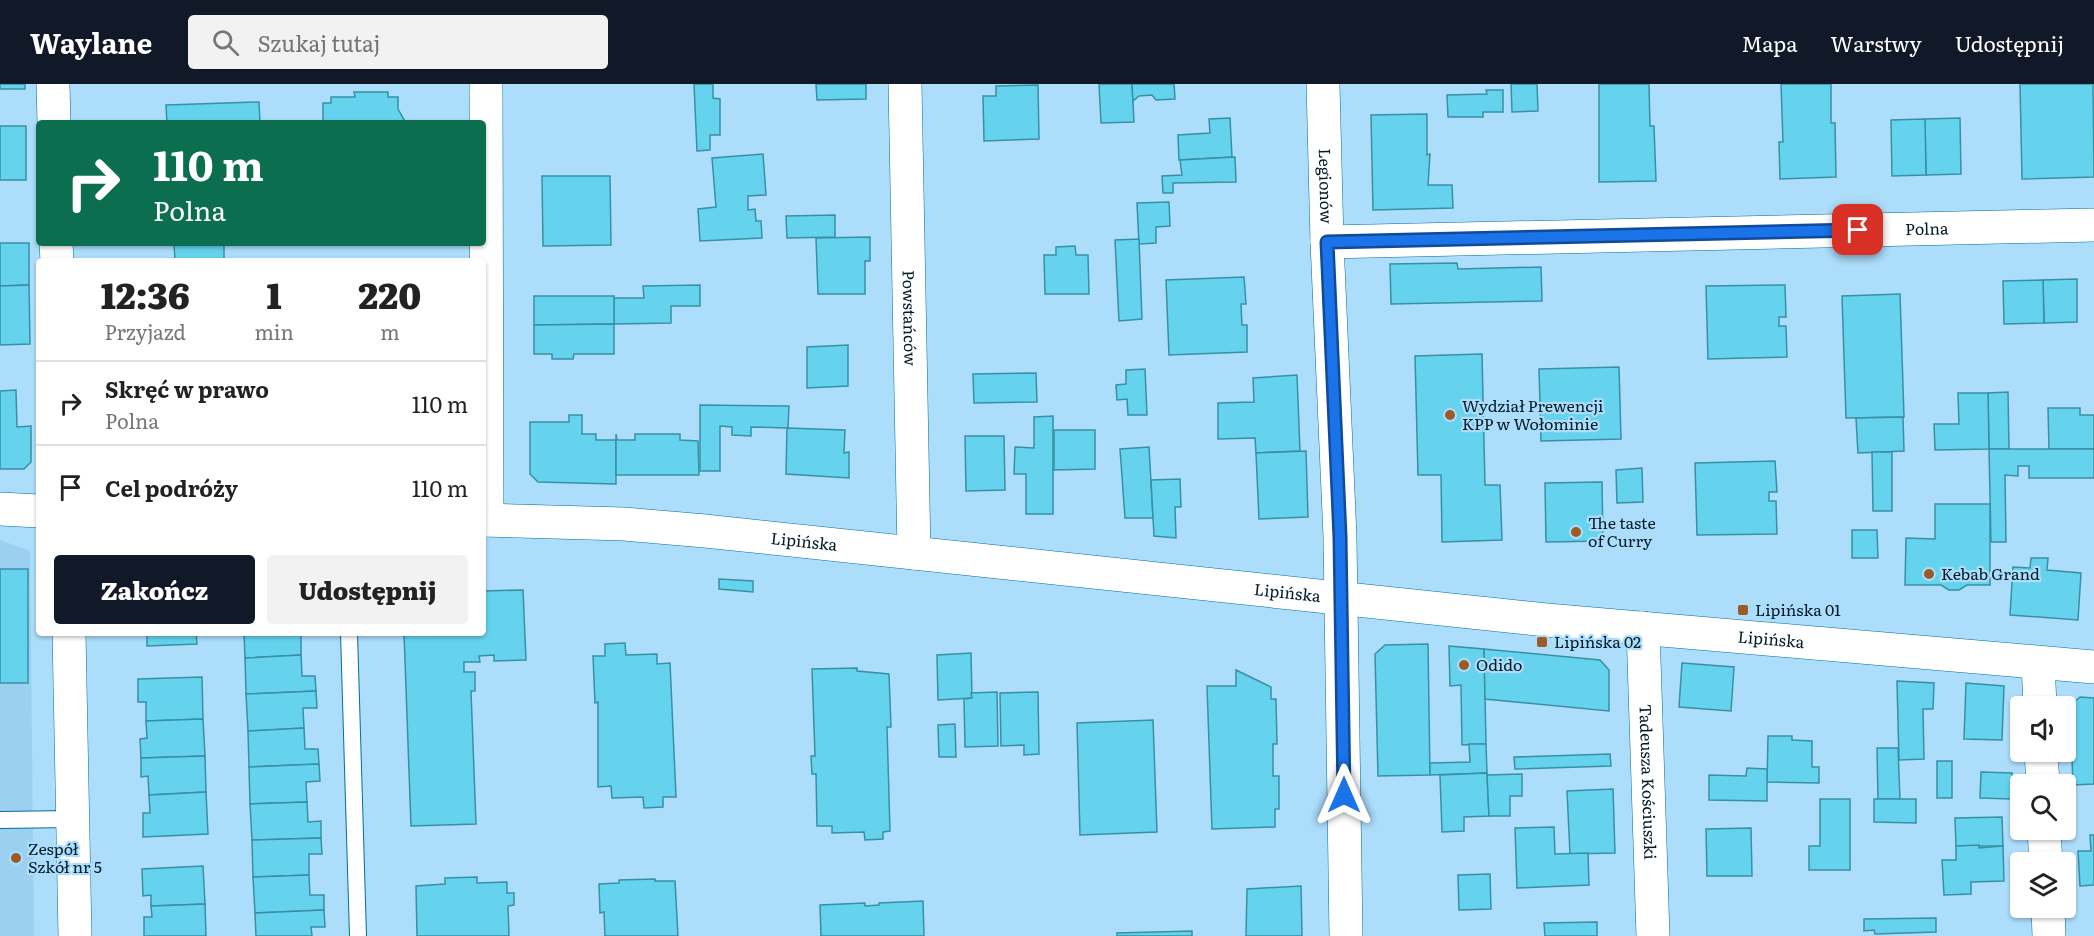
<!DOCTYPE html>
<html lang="pl">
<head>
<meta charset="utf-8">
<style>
	:root { --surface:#fff; --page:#f2f2f2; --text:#222; --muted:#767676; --line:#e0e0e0; --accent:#111827 }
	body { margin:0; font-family:Literata,serif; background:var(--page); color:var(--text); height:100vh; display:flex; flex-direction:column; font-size:22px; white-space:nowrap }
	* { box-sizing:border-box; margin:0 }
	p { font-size:20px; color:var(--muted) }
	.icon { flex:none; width:33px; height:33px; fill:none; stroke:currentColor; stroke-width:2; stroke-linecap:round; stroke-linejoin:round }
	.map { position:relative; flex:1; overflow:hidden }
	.side { position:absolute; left:36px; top:174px; width:450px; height:378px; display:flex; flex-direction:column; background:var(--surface); border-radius:6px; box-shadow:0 2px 4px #0004 }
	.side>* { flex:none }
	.banner { position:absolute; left:36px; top:36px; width:450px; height:126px; border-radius:6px; box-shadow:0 2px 4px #0004; background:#0b6e4f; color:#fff; overflow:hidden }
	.buttons { position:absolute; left:2010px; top:612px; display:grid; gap:12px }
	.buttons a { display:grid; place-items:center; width:66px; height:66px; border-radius:6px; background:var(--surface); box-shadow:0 2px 4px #0004; font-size:30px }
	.pin { position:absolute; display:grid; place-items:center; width:51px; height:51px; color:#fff; margin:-26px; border-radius:12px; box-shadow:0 3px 9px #0006 }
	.me { position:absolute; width:66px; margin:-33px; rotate:0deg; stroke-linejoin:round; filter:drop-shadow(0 0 4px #0008) }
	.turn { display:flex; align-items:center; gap:21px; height:126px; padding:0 18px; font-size:27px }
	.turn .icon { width:78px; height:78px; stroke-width:2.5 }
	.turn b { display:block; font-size:42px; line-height:51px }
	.eta { display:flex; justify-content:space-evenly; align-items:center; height:102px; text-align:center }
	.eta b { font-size:36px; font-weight:800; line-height:42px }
	.button { display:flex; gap:12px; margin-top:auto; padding:12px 18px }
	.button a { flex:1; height:69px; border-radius:6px; background:var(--accent); color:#fff; font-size:24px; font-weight:800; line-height:69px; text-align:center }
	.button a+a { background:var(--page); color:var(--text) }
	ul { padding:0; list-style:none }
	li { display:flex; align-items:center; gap:18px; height:84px; padding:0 18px; border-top:2px solid var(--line) }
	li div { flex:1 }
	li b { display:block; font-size:22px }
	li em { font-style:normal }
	header { display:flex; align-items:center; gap:36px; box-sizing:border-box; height:84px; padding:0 30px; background:var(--accent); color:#fff }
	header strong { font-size:28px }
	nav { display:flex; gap:33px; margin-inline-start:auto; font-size:21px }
	.search { width:420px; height:54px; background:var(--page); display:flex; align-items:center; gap:15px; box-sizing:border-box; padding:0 21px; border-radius:6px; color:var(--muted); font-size:22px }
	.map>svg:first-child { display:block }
	.built { fill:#9cd0f1 }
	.building { fill:#65d3ed; stroke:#3890a4; stroke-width:1.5 }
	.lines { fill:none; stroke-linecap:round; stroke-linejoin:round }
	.lane-casing { stroke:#006f9d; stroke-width:18 }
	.street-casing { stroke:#006f9d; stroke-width:34 }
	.secondary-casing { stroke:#006f9d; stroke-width:34 }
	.lane { stroke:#fff; stroke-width:16 }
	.street { stroke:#fff; stroke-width:33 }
	.secondary { stroke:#fff; stroke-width:33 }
	.route-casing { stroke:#114b97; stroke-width:15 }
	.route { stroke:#1a73e8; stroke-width:10 }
	.poi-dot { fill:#9c5a27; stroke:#acddfb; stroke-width:2 }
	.labels { text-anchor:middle; stroke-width:4.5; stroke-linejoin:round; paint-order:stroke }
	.street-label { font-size:16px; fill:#001a28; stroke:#acddfb }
	.poi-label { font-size:16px; fill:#001a28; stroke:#acddfb; text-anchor:start }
</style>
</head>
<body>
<header>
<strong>Waylane</strong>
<div class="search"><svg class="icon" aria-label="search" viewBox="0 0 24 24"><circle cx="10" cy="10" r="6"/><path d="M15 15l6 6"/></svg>Szukaj tutaj</div>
<nav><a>Mapa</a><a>Warstwy</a><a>Udostępnij</a></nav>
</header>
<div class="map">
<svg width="2094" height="852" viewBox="0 0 2094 852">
	<rect width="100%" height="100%" fill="#acddfb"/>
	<polygon class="built" points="0,456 30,467 34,852 0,852"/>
	<g class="building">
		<rect x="0" y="0" width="25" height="5"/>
		<polygon points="694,0 713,0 713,14 720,15 720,51 710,51 710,66 697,67"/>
		<polygon points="816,0 866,0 866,15 817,16"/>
		<polygon points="1099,0 1132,0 1134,38 1101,39"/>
		<polygon points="1132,0 1174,0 1175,15 1156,16 1152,11 1139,12 1133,17"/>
		<polygon points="1511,0 1537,0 1538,27 1512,28"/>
		<polygon points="1599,0 1649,0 1650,42 1654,42 1656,97 1599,98"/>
		<polygon points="1781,0 1831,0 1831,39 1835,39 1836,93 1780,95 1779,58 1783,58"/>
		<polygon points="2020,0 2093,0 2094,93 2022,95"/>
		<polygon points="1038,1 1039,55 984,57 983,12 996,12 996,2"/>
		<polygon points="1486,6 1503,6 1503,28 1483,28 1483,33 1448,33 1447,11 1487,10"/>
		<polygon points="354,8 388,8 388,13 398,13 398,25 406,39 323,39 323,19 331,19 331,13 355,13"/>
		<polygon points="259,18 260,39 167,39 166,21"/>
		<polygon points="1427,30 1427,71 1430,70 1428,101 1452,101 1453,124 1373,126 1371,31"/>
		<polygon points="1230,34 1232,73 1179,76 1178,51 1210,49 1209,35"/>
		<polygon points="1960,34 1961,90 1926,91 1925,35"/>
		<polygon points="1925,35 1926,91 1892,92 1891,36"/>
		<rect x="0" y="42" width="26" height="54"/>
		<polygon points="763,70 766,111 748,112 748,126 755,125 756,137 761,137 762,154 700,157 698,125 716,123 712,74"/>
		<polygon points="1235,73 1236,98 1173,99 1173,109 1163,109 1162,92 1182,91 1180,76"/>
		<polygon points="542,92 610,92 611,161 543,162"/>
		<polygon points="1169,118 1170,142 1156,143 1156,159 1139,160 1137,119"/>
		<polygon points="835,131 835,153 787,154 786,132"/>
		<polygon points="870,153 870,177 865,177 865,210 818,210 816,154"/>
		<polygon points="1139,155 1142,235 1119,237 1115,156"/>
		<polygon points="0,159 29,159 29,201 0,202"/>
		<polygon points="174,160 224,160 224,177 175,177"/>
		<polygon points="1075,162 1076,171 1088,171 1089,210 1045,210 1044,171 1056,171 1056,163"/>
		<polygon points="1457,179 1458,185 1541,183 1542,217 1391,220 1390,180"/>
		<polygon points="1244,193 1246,220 1241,220 1242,241 1247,241 1247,268 1169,271 1166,196"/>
		<polygon points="2077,195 2077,238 2044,239 2043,196"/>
		<polygon points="2043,196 2044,239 2004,240 2003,197"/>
		<polygon points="29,201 30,260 0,261 0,202"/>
		<polygon points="700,201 700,222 671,222 671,239 614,240 614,214 644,214 643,202"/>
		<polygon points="1785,201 1786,233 1779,233 1779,242 1786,242 1787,273 1708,275 1706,202"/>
		<polygon points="1900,210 1904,333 1846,334 1842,212"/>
		<polygon points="534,212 614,212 614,240 534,241"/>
		<polygon points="614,240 614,270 574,270 573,275 552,275 552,270 534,270 534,241"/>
		<polygon points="848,261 848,302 807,304 807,263"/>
		<polygon points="1482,270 1485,401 1500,401 1502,456 1442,458 1441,391 1418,391 1415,272"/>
		<polygon points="1619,283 1621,355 1541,357 1539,285"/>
		<polygon points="1145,285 1147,331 1128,331 1127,315 1117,316 1116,301 1126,300 1126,286"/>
		<polygon points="1036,289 1037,318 974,319 973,290"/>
		<polygon points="1297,291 1300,367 1256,369 1255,354 1218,355 1218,319 1254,318 1253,294"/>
		<polygon points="16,306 17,343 31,342 31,378 24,385 0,385 0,307"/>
		<polygon points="2008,308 2009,365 1989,365 1988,309"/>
		<polygon points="1958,309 1988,309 1989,365 1935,366 1934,340 1959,340"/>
		<polygon points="700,321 789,322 788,344 751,343 751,352 732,351 732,343 720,342 720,387 700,387"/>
		<polygon points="2048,324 2080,324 2080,331 2094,331 2094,365 2049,365"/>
		<polygon points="569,331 582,331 582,350 596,350 596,356 616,356 616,400 538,398 530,390 530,338 569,338"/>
		<polygon points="1053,332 1053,430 1026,430 1026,390 1014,390 1015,363 1034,364 1034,333"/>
		<polygon points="1903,333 1904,367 1858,369 1856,334"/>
		<polygon points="787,344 845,346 844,369 849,368 849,394 786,390"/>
		<polygon points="1054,346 1095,346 1095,385 1054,386"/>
		<polygon points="616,350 617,356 635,356 635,350 680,350 680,356 698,357 699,391 616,391"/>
		<polygon points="965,352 1004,352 1005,406 966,407"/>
		<polygon points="1149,363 1153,434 1125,434 1120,365"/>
		<polygon points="1989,365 2094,365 2094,394 2029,394 2029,382 2018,382 2018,392 2005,391 2006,458 1991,458"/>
		<polygon points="1306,367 1308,433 1259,435 1256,369"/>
		<polygon points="1872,368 1892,368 1892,427 1873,427"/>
		<polygon points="1775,377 1777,408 1769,408 1769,417 1776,417 1777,450 1697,451 1695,379"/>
		<polygon points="1642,384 1643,418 1617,419 1616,386"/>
		<polygon points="1180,395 1181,423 1175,423 1176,454 1154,452 1151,396"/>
		<polygon points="1602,398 1603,457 1546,458 1545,399"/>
		<polygon points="1935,420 1990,420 1990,501 1967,501 1959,506 1949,506 1941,501 1905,501 1906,454 1935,455"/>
		<polygon points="1852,446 1877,446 1878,474 1852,474"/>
		<polygon points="2031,474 2048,474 2047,486 2081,489 2078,536 2010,531 2013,483 2030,484"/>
		<rect x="0" y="485" width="28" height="114"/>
		<polygon points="719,495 753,497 753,508 719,505"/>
		<polygon points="523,506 526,576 494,577 494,571 479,572 480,578 464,578 464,588 475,588 475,607 471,607 476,740 411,742 404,549 483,549 483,507"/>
		<polygon points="147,549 196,549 197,560 147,562"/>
		<polygon points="244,549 313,549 313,551 301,551 301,571 245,574"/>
		<polygon points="625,559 626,571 657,570 657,580 670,579 676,713 663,713 663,723 644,724 643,713 612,714 611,702 598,703 598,618 595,619 593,572 605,572 605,560"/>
		<polygon points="1428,560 1430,691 1378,692 1375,570 1385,561"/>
		<polygon points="1449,562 1484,565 1486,660 1462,661 1461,601 1450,602"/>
		<polygon points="1484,565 1600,576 1609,586 1609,627 1485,615"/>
		<polygon points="971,569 972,614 938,616 937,571"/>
		<polygon points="301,571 302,592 315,592 316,607 246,610 245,574"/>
		<polygon points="1682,579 1734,583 1731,627 1679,623"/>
		<polygon points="857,584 857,587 889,590 891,643 887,643 890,747 883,748 883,755 865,756 864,748 832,749 832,742 817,742 816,690 812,690 811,672 815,672 812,585"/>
		<polygon points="1236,586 1271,603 1271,615 1276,615 1277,660 1273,660 1273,692 1279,692 1279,725 1275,725 1275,743 1212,745 1207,602 1236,602"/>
		<polygon points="202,593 203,635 146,637 146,618 138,618 138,595"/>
		<polygon points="1897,597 1934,599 1933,625 1923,625 1924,675 1899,676"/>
		<polygon points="1966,599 2004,602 2002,656 1964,655"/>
		<polygon points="316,607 317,624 303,624 304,644 248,647 246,610"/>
		<polygon points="997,608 998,662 965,663 964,615 972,614 971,609"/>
		<polygon points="1038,608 1039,670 1024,671 1024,661 1001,662 1000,609"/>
		<polygon points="2080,613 2094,614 2094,700 2073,701 2070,622"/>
		<polygon points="203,635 205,672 141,674 140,655 147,654 146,637"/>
		<polygon points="1153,636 1157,748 1080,751 1077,639"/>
		<polygon points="955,640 956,673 939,673 938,641"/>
		<polygon points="304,644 305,665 318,665 319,680 249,683 248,647"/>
		<polygon points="1768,652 1792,652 1792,656 1812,657 1812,683 1819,683 1819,699 1767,698"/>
		<polygon points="1469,660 1486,660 1487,689 1430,691 1430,679 1470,678"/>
		<polygon points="1877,664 1898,664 1900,715 1878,715"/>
		<polygon points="1610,670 1611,682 1515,685 1514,673"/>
		<polygon points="205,672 206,708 149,711 148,692 141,693 141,674"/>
		<rect x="1937" y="677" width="15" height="37"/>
		<polygon points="319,680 320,697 306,698 307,718 250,720 249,683"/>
		<polygon points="1747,684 1767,685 1767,717 1709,716 1709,691 1746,692"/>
		<polygon points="1981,688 2012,689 2012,715 1980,714"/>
		<polygon points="1487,689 1489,732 1464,733 1464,747 1442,748 1440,691"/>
		<polygon points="1522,690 1522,712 1510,712 1510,732 1489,732 1487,691"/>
		<polygon points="1613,705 1615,769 1570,770 1567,707"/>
		<polygon points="206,708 208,750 143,753 143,729 150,729 149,711"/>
		<polygon points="1820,715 1850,715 1850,786 1809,786 1809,762 1820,762"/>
		<polygon points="1874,715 1916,715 1916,739 1874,738"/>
		<polygon points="307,718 308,738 321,737 321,754 252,756 250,720"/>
		<polygon points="2002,733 2003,762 1956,762 1955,734"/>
		<polygon points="1554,743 1555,770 1588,769 1589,801 1517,804 1515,744"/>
		<polygon points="1751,744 1752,792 1707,792 1706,745"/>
		<polygon points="2090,751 2094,751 2094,801 2080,802 2078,767 2091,767"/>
		<polygon points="321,754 322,770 309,770 309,791 253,793 252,756"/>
		<polygon points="1979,761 1979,764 2003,762 2004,797 1971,798 1971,810 1944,811 1942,776 1956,776 1956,762"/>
		<polygon points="203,782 205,820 151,822 151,811 143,812 142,785"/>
		<polygon points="1490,790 1491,825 1459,826 1458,791"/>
		<polygon points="309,791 310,811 324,811 324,826 255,829 253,793"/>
		<polygon points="477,793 477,799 507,798 507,809 514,809 514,821 508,822 509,852 417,852 416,802 445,800 445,794"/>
		<polygon points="655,795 655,797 675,797 678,852 605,852 604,828 600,829 599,800 619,799 619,796"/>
		<polygon points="1301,802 1302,852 1246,852 1247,805"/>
		<polygon points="923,817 924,852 821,852 820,821 865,819 865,822 879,821 879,819"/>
		<polygon points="205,820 206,852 144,852 144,833 152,833 151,822"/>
		<polygon points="324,826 325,843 311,843 312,852 256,852 255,829"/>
		<polygon points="1936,834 1936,848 1875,850 1874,846 1864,847 1864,835"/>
		<polygon points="1597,838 1597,852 1545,852 1544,839"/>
		<polygon points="1192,847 1192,852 1117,852 1117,849"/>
	</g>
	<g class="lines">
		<defs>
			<g id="lane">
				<polyline points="349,549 358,852"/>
				<polyline points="0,736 72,735"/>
			</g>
			<g id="street">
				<polyline points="53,0 54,39"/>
				<polyline points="486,0 487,436"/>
				<path id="s1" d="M905 0 914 469"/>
				<path id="s2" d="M1327 158 2094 141"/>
				<polyline points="56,159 57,177"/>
				<path id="s3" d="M1643 544 1653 852"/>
				<polyline points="69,549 75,852"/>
				<polyline points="2038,579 2040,622"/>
				<polyline points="2041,668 2043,700"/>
				<polyline points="2044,746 2046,778"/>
				<polyline points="2048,824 2049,852"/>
			</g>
			<g id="secondary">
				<path id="s4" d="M1323 0 1327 158 1340 453 1346 852"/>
				<polyline points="0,425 39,427"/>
				<path id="s5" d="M483 436 624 440 705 447 1546 536 2094 583"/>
			</g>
		</defs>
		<use href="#lane" class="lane-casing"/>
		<use href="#street" class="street-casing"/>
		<use href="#secondary" class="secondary-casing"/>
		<use href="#lane" class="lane"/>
		<use href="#street" class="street"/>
		<use href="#secondary" class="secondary"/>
	</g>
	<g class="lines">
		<defs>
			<polyline id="route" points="1344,711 1340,453 1327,158 1858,146"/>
		</defs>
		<use href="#route" class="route-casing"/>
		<use href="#route" class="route"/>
	</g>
	<g class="poi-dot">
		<circle cx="1450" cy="331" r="6"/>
		<circle cx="1576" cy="448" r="6"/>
		<circle cx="1929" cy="490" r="6"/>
		<rect x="1737" y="520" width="12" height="12" rx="3"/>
		<rect x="1536" y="552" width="12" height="12" rx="3"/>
		<circle cx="1464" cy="581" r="6"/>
		<circle cx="16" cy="774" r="6"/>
	</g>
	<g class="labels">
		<g class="street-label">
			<text dy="6" stroke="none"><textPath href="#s4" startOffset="102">Legionów</textPath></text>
			<text dy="6" stroke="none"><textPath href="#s2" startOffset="600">Polna</textPath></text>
			<text dy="6" stroke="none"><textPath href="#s1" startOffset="234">Powstańców</textPath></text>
			<text dy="6" stroke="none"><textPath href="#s5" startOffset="322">Lipińska</textPath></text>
			<text dy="6" stroke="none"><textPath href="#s5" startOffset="808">Lipińska</textPath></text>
			<text dy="6" stroke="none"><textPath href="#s5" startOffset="1294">Lipińska</textPath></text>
			<text dy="6" stroke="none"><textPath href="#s3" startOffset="154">Tadeusza Kościuszki</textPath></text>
		</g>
		<g class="poi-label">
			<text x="1462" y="328">Wydział Prewencji<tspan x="1462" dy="18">KPP w Wołominie</tspan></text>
			<text x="1588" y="445">The taste<tspan x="1588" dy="18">of Curry</tspan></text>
			<text x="1941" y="496">Kebab Grand</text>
			<text x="1755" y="532">Lipińska 01</text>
			<text x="1554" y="564">Lipińska 02</text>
			<text x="1476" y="587">Odido</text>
			<text x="28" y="771">Zespół<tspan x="28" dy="18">Szkół nr 5</tspan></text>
		</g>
	</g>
</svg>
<div class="buttons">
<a><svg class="icon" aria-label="sound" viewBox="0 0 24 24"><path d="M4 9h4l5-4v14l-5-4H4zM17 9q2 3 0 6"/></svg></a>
<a><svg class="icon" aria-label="search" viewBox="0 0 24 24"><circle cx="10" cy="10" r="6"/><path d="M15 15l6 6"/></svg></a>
<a><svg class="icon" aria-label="layers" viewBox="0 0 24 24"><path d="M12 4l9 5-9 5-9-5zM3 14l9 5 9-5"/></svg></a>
</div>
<div class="pin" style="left:1858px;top:146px;background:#d93025"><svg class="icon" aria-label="arrive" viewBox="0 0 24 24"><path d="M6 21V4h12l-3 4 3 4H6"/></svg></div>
<svg class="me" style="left:1344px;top:711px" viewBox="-20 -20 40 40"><path d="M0-17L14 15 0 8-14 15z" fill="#1a73e8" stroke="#fff" stroke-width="4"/></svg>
<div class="banner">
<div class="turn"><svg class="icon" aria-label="right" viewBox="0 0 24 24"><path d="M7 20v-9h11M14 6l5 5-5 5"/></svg><div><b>110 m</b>Polna</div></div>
</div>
<section class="side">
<div class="eta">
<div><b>12:36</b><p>Przyjazd</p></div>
<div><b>1</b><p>min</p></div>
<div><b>220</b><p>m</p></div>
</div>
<ul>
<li><svg class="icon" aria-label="right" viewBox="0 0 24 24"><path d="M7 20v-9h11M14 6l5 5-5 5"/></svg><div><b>Skręć w prawo</b><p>Polna</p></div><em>110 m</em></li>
<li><svg class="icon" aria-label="arrive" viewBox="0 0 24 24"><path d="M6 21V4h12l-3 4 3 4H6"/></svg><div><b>Cel podróży</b></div><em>110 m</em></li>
</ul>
<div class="button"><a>Zakończ</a><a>Udostępnij</a></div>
</section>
</div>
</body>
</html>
